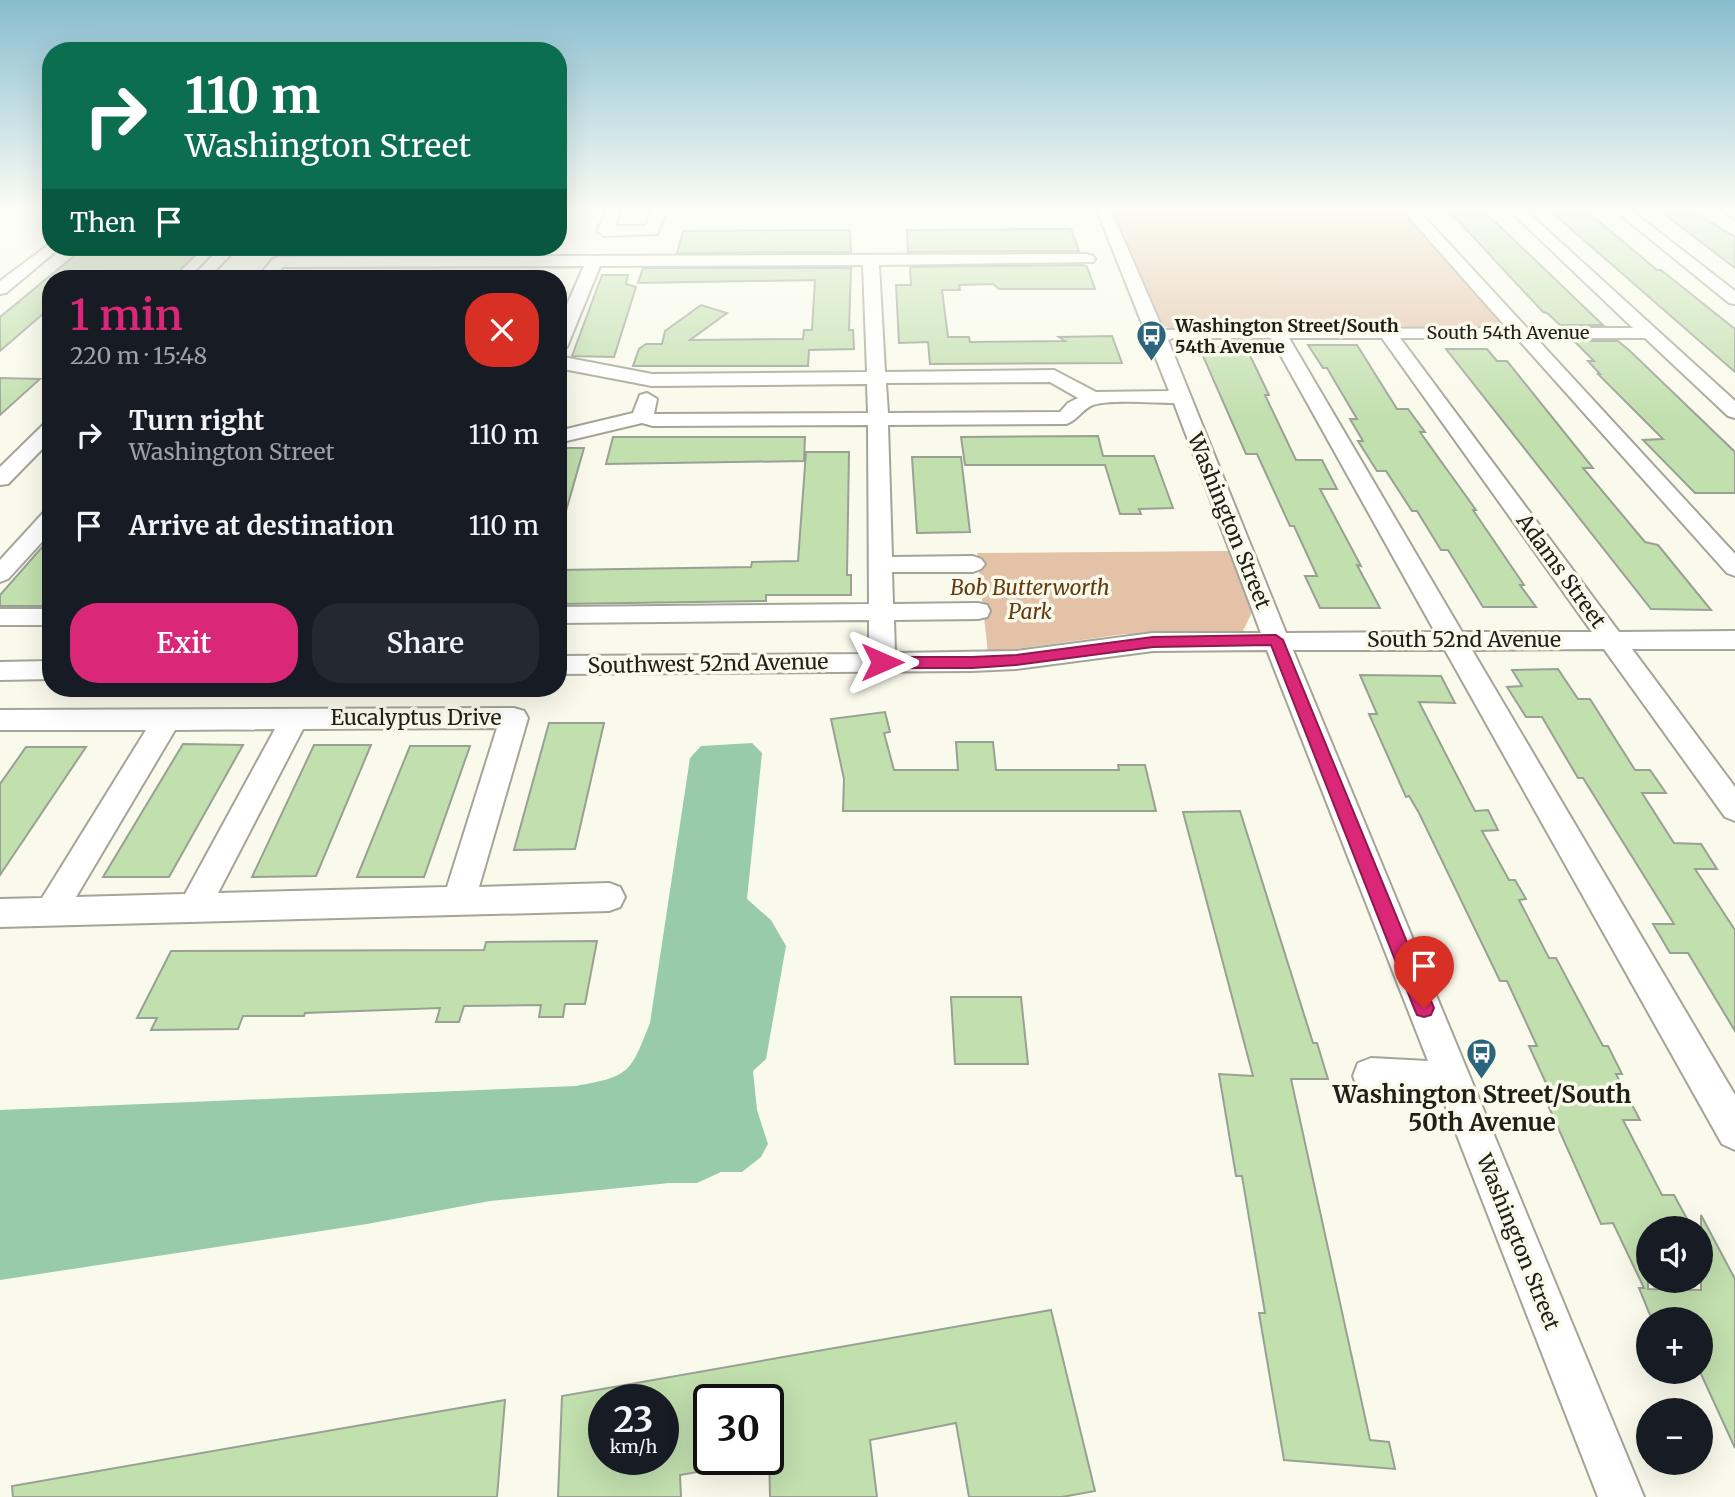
<!DOCTYPE html>
<html lang="en">
<head>
<meta charset="utf-8">
<style>
	:root { --surface:#171b24; --page:#242831; --text:#f1f3f6; --muted:#9ea1a6; --accent:#db2777 }
	body { margin:0; font-family:Merriweather,serif; background:var(--page); color:var(--text); height:100vh; display:flex; flex-direction:column; font-size:26px; white-space:nowrap }
	* { box-sizing:border-box; margin:0 }
	p { font-size:23px; color:var(--muted) }
	.icon { flex:none; width:38px; height:38px; fill:none; stroke:currentColor; stroke-width:2; stroke-linecap:round; stroke-linejoin:round }
	.map { position:relative; flex:1; overflow:hidden }
	.sheet { position:absolute; left:42px; top:270px; width:525px; height:427px; display:flex; flex-direction:column; background:var(--surface); border-radius:28px; box-shadow:0 7px 28px #0002 }
	.sheet>* { flex:none }
	.banner { position:absolute; left:42px; top:42px; width:525px; height:214px; border-radius:28px; box-shadow:0 7px 28px #0002; background:#0b6e4f; color:#fff; overflow:hidden }
	.buttons { position:absolute; left:1636px; top:1216px; display:grid; gap:14px }
	.buttons a { display:grid; place-items:center; width:77px; height:77px; border-radius:50%; background:var(--surface); box-shadow:0 7px 28px #0002; font-size:35px }
	.speed { position:absolute; left:588px; top:1384px; display:flex; gap:14px; font-size:35px; font-weight:700; text-align:center }
	.speed>* { display:grid; place-content:center; width:91px; height:91px; border-radius:50%; background:var(--surface); box-shadow:0 7px 28px #0002; line-height:1 }
	.speed small { font-size:18px; font-weight:400 }
	.speed .limit { border:4px solid #111; border-radius:10px; background:#fff; color:#111 }
	.pin { position:absolute; display:grid; place-items:center; width:60px; height:60px; color:#fff; margin:-72px -30px; border-radius:50% 50% 50% 0; rotate:-45deg; box-shadow:0 0 7px #0007 }
	.pin .icon { rotate:45deg }
	.me { position:absolute; width:77px; margin:-38px; rotate:90deg; stroke-linejoin:round; filter:drop-shadow(0 0 5px #0008) }
	.turn { display:flex; align-items:center; gap:24px; height:147px; padding:0 28px; font-size:32px }
	.turn .icon { width:91px; height:91px; stroke-width:2.5 }
	.turn b { display:block; font-size:49px; line-height:60px }
	.then { display:flex; align-items:center; height:66px; padding:0 28px; background:#0003; gap:14px; font-size:26px }
	.round { display:grid; place-items:center; flex:none; width:74px; height:74px; border-radius:28px; background:var(--page) }
	.head { display:flex; align-items:center; justify-content:space-between; height:119px; padding:0 28px }
	h1 { font-size:42px; font-weight:600; line-height:52px; color:var(--accent) }
	.primary-button { display:flex; gap:14px; margin-top:auto; padding:14px 28px }
	.primary-button a { flex:1; height:80px; border-radius:28px; background:var(--accent); color:#fff; font-size:28px; font-weight:600; line-height:80px; text-align:center }
	.primary-button a+a { background:var(--page); color:var(--text) }
	ul { padding:0; list-style:none }
	li { display:flex; align-items:center; gap:21px; height:91px; padding:0 28px }
	li div { flex:1 }
	li b { display:block; font-size:26px }
	li em { font-style:normal }
	.map>svg:first-child { display:block }
	.green { fill:#e3c2a8 }
	.water { fill:#97cbaa }
	.building { fill:#c2dfae; stroke:#99a094; stroke-width:2; fill-rule:evenodd }
	.lines { fill:none; stroke-linecap:round; stroke-linejoin:round }
	.minor-casing { stroke:#a4a497; stroke-width:4 }
	.minor { fill:#fff; fill-rule:evenodd }
	.route { fill:#db2777; stroke:#8e194d; stroke-width:2 }
	.labels { text-anchor:middle; stroke-width:7; stroke-linejoin:round; paint-order:stroke }
	.far-poi-label { font-size:18px; font-weight:bold; fill:#20201b; stroke:#f9faeb; text-anchor:start }
	.far-street-label { font-size:18px; fill:#20201b; stroke:#f9faeb }
	.street-label { font-size:21px; fill:#20201b; stroke:#f9faeb }
	.park-label { font-size:21px; font-style:italic; fill:#64390e; stroke:#f9faeb }
	.near-poi-label { font-size:24px; font-weight:bold; fill:#20201b; stroke:#f9faeb }
</style>
</head>
<body>
<div class="map">
<svg width="1735" height="1497" viewBox="0 0 1735 1497">
	<rect width="100%" height="100%" fill="#f9faeb"/>
	<g class="green">
		<polygon points="1111,208 1403,208 1507,322 1503,327 1177,330 1158,325"/>
		<polygon points="1229,551 1252,612 1243,631 1125,634 988,653 977,553"/>
	</g>
	<path class="water" d="M752 743 762 753 747 899 771 920 786 946 766 1059 753 1071 757 1110 768 1144 761 1157 742 1172H721L697 1183H669L490 1201 367 1224 0 1280V1110L576 1086C631 1076 630 1073 650 1023L690 758 701 746Z"/>
	<g class="building">
		<polygon points="1547,208 1583,208 1657,270 1661,270 1735,329 1735,372"/>
		<polygon points="1656,208 1687,208 1735,237 1735,268"/>
		<polygon points="1479,209 1486,213 1603,325 1560,325 1547,313 1543,312 1448,210"/>
		<polygon points="1071,229 1079,251 908,252 907,230"/>
		<polygon points="850,230 851,252 677,253 683,231"/>
		<polygon points="85,247 202,249 172,278 51,278 51,307 0,351 0,317"/>
		<polygon points="1084,265 1087,267 1095,289 999,289 993,284 959,285 960,290 942,290 948,337 969,337 970,342 1065,341 1059,337 1112,336 1122,363 930,364 928,342 899,343 896,285 911,285 910,267"/>
		<polygon points="643,268 851,268 849,330 853,330 854,349 809,350 808,366 633,366 639,349 646,344 662,344 665,331 701,305 727,313 690,340 803,339 804,330 812,330 815,280 638,283"/>
		<polygon points="602,275 628,275 626,284 636,287 614,357 572,356"/>
		<polygon points="1574,341 1618,341 1630,351 1735,452 1735,493 1695,493 1643,440 1663,439 1598,374 1600,374 1588,361 1594,361"/>
		<polygon points="1308,345 1357,345 1397,409 1408,409 1425,432 1420,432 1476,510 1473,510 1524,585 1520,585 1536,607 1483,607 1448,550 1441,550 1417,511 1412,511 1386,471 1377,471 1358,441 1363,441 1350,419 1357,419 1327,368 1323,368"/>
		<polygon points="1199,347 1246,347 1269,395 1265,395 1296,460 1322,460 1337,489 1320,489 1361,566 1357,565 1380,608 1320,608 1305,576 1317,576 1294,526 1290,526 1257,454 1246,454"/>
		<polygon points="1446,349 1487,349 1497,361 1507,361 1593,468 1583,468 1645,542 1658,545 1711,610 1651,609"/>
		<polygon points="0,378 40,379 0,415"/>
		<polygon points="1098,436 1103,456 1154,456 1173,508 1139,509 1141,514 1120,514 1105,465 965,465 961,437"/>
		<polygon points="613,437 805,437 804,461 606,464"/>
		<polygon points="558,448 584,448 564,518 558,517"/>
		<polygon points="806,452 849,452 847,575 851,575 851,595 766,595 766,601 558,604 558,570 751,567 752,562 798,561"/>
		<polygon points="912,457 961,457 970,532 917,533"/>
		<polygon points="51,537 51,601 47,606 0,606 0,595"/>
		<polygon points="1558,669 1578,699 1590,699 1635,770 1650,770 1666,793 1642,793 1674,843 1701,844 1717,869 1695,869 1735,930 1735,1031 1688,953 1670,953 1653,924 1674,924 1583,778 1578,778 1542,717 1526,717 1507,687 1522,686 1512,670"/>
		<polygon points="1360,675 1441,676 1455,703 1419,702 1475,811 1488,810 1498,830 1482,831 1509,880 1515,880 1526,899 1519,900 1549,958 1556,958 1603,1046 1608,1046 1622,1074 1616,1074 1640,1120 1623,1120 1662,1195 1674,1195 1692,1228 1648,1228 1648,1289 1701,1290 1701,1215 1735,1279 1735,1448 1701,1374 1701,1320 1652,1320 1639,1288 1644,1288 1613,1223 1601,1224 1543,1094 1551,1094 1529,1046 1537,1046 1507,981 1500,981 1419,813 1409,796 1406,797 1369,714 1377,714"/>
		<polygon points="885,712 890,732 884,733 894,770 958,770 956,742 993,742 996,770 1119,770 1118,765 1145,765 1156,811 843,811 844,779 831,719"/>
		<polygon points="549,723 604,723 575,849 514,850"/>
		<polygon points="183,744 243,745 169,877 103,877"/>
		<polygon points="314,745 371,745 316,876 252,877"/>
		<polygon points="410,746 470,746 424,877 357,877"/>
		<polygon points="26,747 86,747 0,875 0,784"/>
		<polygon points="1240,811 1313,1043 1317,1043 1328,1079 1291,1079 1370,1440 1389,1442 1395,1469 1284,1460 1259,1313 1265,1313 1242,1176 1236,1176 1219,1074 1253,1076 1183,812"/>
		<polygon points="597,941 585,1004 565,1004 563,1017 539,1017 541,1005 464,1006 459,1022 436,1022 440,1008 305,1013 304,1016 243,1016 238,1029 151,1030 157,1018 137,1018 171,951 484,950 486,942"/>
		<polygon points="951,997 1021,997 1028,1064 955,1064"/>
		<path d="M1051 1310 1095 1491 1062 1497H969L956 1423 870 1440 877 1497H770L768 1400H709V1470L680 1475 681 1497H558L562 1396ZM604 1400H663V1460H604Z"/>
		<polygon points="505,1400 497,1497 13,1497 12,1486"/>
	</g>
	<g class="lines">
		<defs>
			<g id="minor">
				<polygon points="608,208 622,208 615,226 646,226 651,212 649,208 664,208 666,211 657,234 605,236 597,231"/>
				<path d="M1096 208H1110L1163 330 1507 328 1401 208H1416L1527 328H1633L1507 208H1523L1735 401V418L1728 416 1645 338H1536L1735 554V576L1727 573 1517 338H1400L1619 632 1735 631V649H1632L1735 787V821L1725 817 1604 649 1472 650 1735 1095V1150L1722 1144 1445 650H1293L1644 1497H1598L1442 1097 1371 1094 1358 1089 1353 1076 1358 1063 1371 1058 1428 1061 1267 650 1153 651 1016 669 972 671 558 674V656L869 654V620L558 623V607L869 604 868 425 653 426 642 423 558 443V431L633 413 640 395 647 393 657 399 654 414 868 413 867 384 652 386 558 368V356L652 374 867 372 863 265 600 266 567 347 558 352V325L584 266 283 267 274 278H257L273 259 279 257 1087 254 1093 256 1095 259 1093 262 879 265 885 372 1054 370 1096 392 1169 391ZM1173 338H1271L1435 632 1286 633 1168 340ZM1289 338H1382L1592 632H1462ZM1050 382 1078 398 1068 403 1060 412 888 413 886 383ZM1174 403 1261 633H1153L1016 651 895 653 894 620 978 619 987 617 990 611 987 605 978 603 893 604 892 572H973L981 569 985 564 981 559 973 556 892 557 888 425 1066 424C1077 421 1082 409 1093 405 1109 399 1155 403 1174 403Z"/>
				<polygon points="1612,208 1628,208 1735,291 1735,304 1729,303"/>
				<polygon points="1719,208 1735,208 1735,219"/>
				<polygon points="51,243 51,247 61,247 6,293 0,294 0,281"/>
				<polygon points="221,247 238,247 208,278 191,278"/>
				<polygon points="51,422 51,440 8,484 0,485 0,467 44,424"/>
				<polygon points="51,511 51,532 8,579 0,582 0,560 43,513"/>
				<rect x="0" y="609" width="51" height="16"/>
				<polygon points="51,661 51,679 0,680 0,662"/>
				<path d="M514 708 524 711 528 718 479 887 609 883 620 887 625 897 620 907 609 911 0 927V899L42 898 146 730H0V710ZM497 728 447 887 218 893 303 729ZM275 729 185 894 76 897 175 730Z"/>
			</g>
		</defs>
		<use href="#minor" class="minor-casing"/>
		<use href="#minor" class="minor"/>
	</g>
	<linearGradient id="sky" x2="0" y2="1"><stop stop-color="#87bdcf"/><stop offset="0.5" stop-color="#fcfdf6"/><stop offset="1" stop-color="#fcfdf6" stop-opacity="0"/></linearGradient>
	<rect width="1735" height="418" fill="url(#sky)"/>
	<polygon class="route" points="1276,635 1283,640 1434,1008 1431,1015 1424,1017 1417,1015 1414,1008 1271,645 1153,647 1016,665 972,668 882,668 875,662 882,657 972,657 1016,655 1153,637"/>
	<defs>
		<symbol id="bus-pin" viewBox="-11 -11 22 30"><path d="M0 17L-7.5 6A9.5 9.5 0 1 1 7.5 6Z" fill="#2a657d" stroke="#f9faeb"/><path d="M-5-6H5V4H4V6H2V4H-2V6H-4V4H-5ZM-3.5-4V0h7V-4ZM-3.5 1.2v1.5H-2V1.2ZM2 1.2v1.5H3.5V1.2Z" fill="#fff"/></symbol>
	</defs>
	<g fill-rule="evenodd">
		<use href="#bus-pin" x="1134" y="318" width="35" height="47"/>
		<use href="#bus-pin" x="1464" y="1036" width="35" height="47"/>
	</g>
	<g class="labels">
		<g class="far-poi-label">
			<text x="1175" y="332">Washington Street/South<tspan x="1175" dy="21">54th Avenue</tspan></text>
		</g>
		<g class="far-street-label">
			<text x="1508" y="339">South 54th Avenue</text>
		</g>
		<g class="street-label">
			<text transform="translate(1229 521) rotate(68)" y="7">Washington Street</text>
			<text transform="translate(1561 571) rotate(54)" y="7">Adams Street</text>
			<text x="1464" y="647">South 52nd Avenue</text>
			<text transform="translate(708 664) rotate(-1)" y="7">Southwest 52nd Avenue</text>
			<text x="416" y="725">Eucalyptus Drive</text>
			<text transform="translate(1518 1242) rotate(68)" y="7">Washington Street</text>
		</g>
		<g class="park-label">
			<text x="1030" y="595">Bob Butterworth<tspan x="1030" dy="24">Park</tspan></text>
		</g>
		<g class="near-poi-label">
			<text x="1482" y="1103">Washington Street/South<tspan x="1482" dy="28">50th Avenue</tspan></text>
		</g>
	</g>
</svg>
<div class="buttons">
<a><svg class="icon" aria-label="sound" viewBox="0 0 24 24"><path d="M4 9h4l5-4v14l-5-4H4zM17 9q2 3 0 6"/></svg></a>
<a>+</a>
<a>−</a>
</div>
<div class="speed"><div>23<small>km/h</small></div><div class="limit">30</div></div>
<div class="pin" style="left:1424px;top:1008px;background:#d93025"><svg class="icon" aria-label="arrive" viewBox="0 0 24 24"><path d="M6 21V4h12l-3 4 3 4H6"/></svg></div>
<svg class="me" style="left:882px;top:662px" viewBox="-20 -20 40 40"><path d="M0-17L14 15 0 8-14 15z" fill="#db2777" stroke="#fff" stroke-width="4"/></svg>
<div class="banner">
<div class="turn"><svg class="icon" aria-label="right" viewBox="0 0 24 24"><path d="M7 20v-9h11M14 6l5 5-5 5"/></svg><div><b>110 m</b>Washington Street</div></div>
<div class="then">Then<svg class="icon" aria-label="arrive" viewBox="0 0 24 24"><path d="M6 21V4h12l-3 4 3 4H6"/></svg></div>
</div>
<section class="sheet">
<div class="head"><div><h1>1 min</h1><p>220 m · 15:48</p></div><a class="round" style="background:#d93025;color:#fff"><svg class="icon" aria-label="close" viewBox="0 0 24 24"><path d="M6 6l12 12M18 6L6 18"/></svg></a></div>
<ul>
<li><svg class="icon" aria-label="right" viewBox="0 0 24 24"><path d="M7 20v-9h11M14 6l5 5-5 5"/></svg><div><b>Turn right</b><p>Washington Street</p></div><em>110 m</em></li>
<li><svg class="icon" aria-label="arrive" viewBox="0 0 24 24"><path d="M6 21V4h12l-3 4 3 4H6"/></svg><div><b>Arrive at destination</b></div><em>110 m</em></li>
</ul>
<div class="primary-button"><a>Exit</a><a>Share</a></div>
</section>
</div>
</body>
</html>
